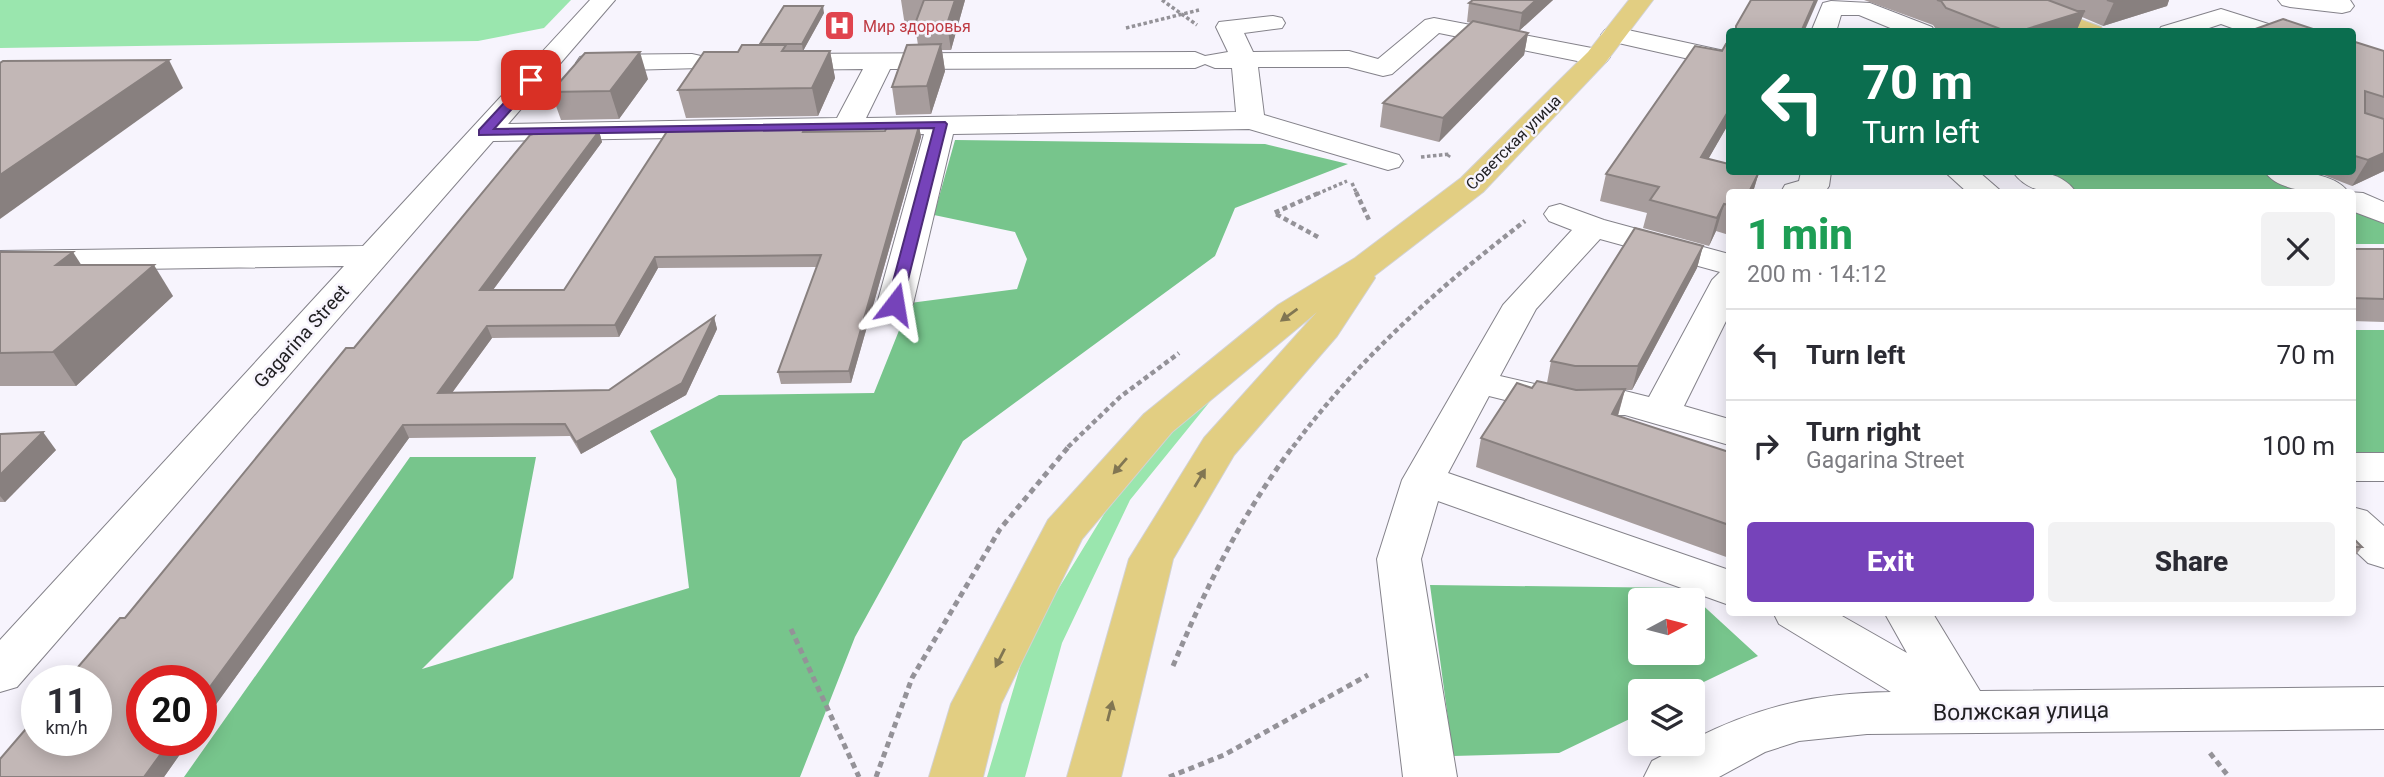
<!DOCTYPE html>
<html lang="en">
<head>
<meta charset="utf-8">
<style>
	:root { --surface:#fff; --page:#f2f2f3; --text:#2b2b33; --muted:#7c7c81; --line:#e1e1e2; --accent:#7643ba }
	body { margin:0; font-family:Roboto,sans-serif; background:var(--page); color:var(--text); height:100vh; display:flex; flex-direction:column; font-size:26px; white-space:nowrap }
	* { box-sizing:border-box; margin:0 }
	p { font-size:23px; color:var(--muted) }
	.icon { flex:none; width:38px; height:38px; fill:none; stroke:currentColor; stroke-width:2; stroke-linecap:round; stroke-linejoin:round }
	.map { position:relative; flex:1; overflow:hidden }
	.panel { position:absolute; left:1726px; top:189px; width:630px; height:427px; display:flex; flex-direction:column; background:var(--surface); border-radius:7px; box-shadow:0 4px 18px #0003 }
	.panel>* { flex:none }
	.banner { position:absolute; left:1726px; top:28px; width:630px; height:147px; border-radius:7px; box-shadow:0 4px 18px #0003; background:#0b6e4f; color:#fff; overflow:hidden }
	.needle { width:46px; rotate:83deg }
	.fabs { position:absolute; left:1628px; top:588px; display:grid; gap:14px }
	.fabs a { display:grid; place-items:center; width:77px; height:77px; border-radius:7px; background:var(--surface); box-shadow:0 4px 18px #0003; font-size:35px }
	.speed { position:absolute; left:21px; top:665px; display:flex; gap:14px; font-size:35px; font-weight:700; text-align:center }
	.speed>* { display:grid; place-content:center; width:91px; height:91px; border-radius:50%; background:var(--surface); box-shadow:0 4px 18px #0003; line-height:1 }
	.speed small { font-size:18px; font-weight:400 }
	.speed .limit { border:10px solid #d22; background:#fff; color:#111 }
	.pin { position:absolute; display:grid; place-items:center; width:60px; height:60px; color:#fff; margin:-30px; border-radius:14px; box-shadow:0 4px 10px #0006 }
	.me { position:absolute; width:77px; margin:-38px; rotate:14deg; stroke-linejoin:round; filter:drop-shadow(0 0 5px #0008) }
	.turn { display:flex; align-items:center; gap:24px; height:147px; padding:0 21px; font-size:32px }
	.turn .icon { width:91px; height:91px; stroke-width:2.5 }
	.turn b { display:block; font-size:49px; line-height:60px }
	.round { display:grid; place-items:center; flex:none; width:74px; height:74px; border-radius:7px; background:var(--page) }
	.headline { display:flex; align-items:center; justify-content:space-between; height:119px; padding:0 21px }
	h1 { font-size:42px; font-weight:800; line-height:52px; color:#1e9e55 }
	.primary-button { display:flex; gap:14px; margin-top:auto; padding:14px 21px }
	.primary-button a { flex:1; height:80px; border-radius:7px; background:var(--accent); color:#fff; font-size:28px; font-weight:800; line-height:80px; text-align:center }
	.primary-button a+a { background:var(--page); color:var(--text) }
	ul { padding:0; list-style:none }
	li { display:flex; align-items:center; gap:21px; height:91px; padding:0 21px; border-top:2px solid var(--line) }
	li div { flex:1 }
	li b { display:block; font-size:26px }
	li em { font-style:normal }
	.map>svg:first-child { display:block }
	.green { fill:#9ae6ae }
	.forest { fill:#77c58c; fill-rule:evenodd }
	.lines { fill:none; stroke-linecap:round; stroke-linejoin:round }
	.minor-casing { stroke:#84828a; stroke-width:2 }
	.major-casing { stroke:#d2d2d3; stroke-width:2 }
	.path-far2 { stroke:#949298; stroke-width:3.5; stroke-dasharray:3.5 2.5; stroke-linecap:butt }
	.path-far1 { stroke:#949298; stroke-width:4.5; stroke-dasharray:5 3.5; stroke-linecap:butt }
	.path { stroke:#949298; stroke-width:5; stroke-dasharray:6 4.5; stroke-linecap:butt }
	.minor { fill:#fff; fill-rule:evenodd }
	.major { fill:#e2ce82; fill-rule:evenodd }
	.wall { fill:#a79d9d }
	.shaded-wall { fill:#88807f }
	.building { fill:#c2b7b6; stroke:#88807f; stroke-width:2 }
	.oneway { fill:#817652 }
	.route { fill:#7643ba; stroke:#4d2c79; stroke-width:2 }
	.labels { text-anchor:middle; stroke-width:5; stroke-linejoin:round; paint-order:stroke }
	.far-health-label { font-size:16px; fill:#be3a42; stroke:#f7f4fd; text-anchor:start }
	.far-street-label { font-size:16px; fill:#201f22; stroke:#f7f4fd }
	.street-label { font-size:19px; fill:#201f22; stroke:#f7f4fd }
	.near-street-label { font-size:23px; fill:#201f22; stroke:#f7f4fd }
</style>
</head>
<body>
<div class="map">
<svg width="2384" height="777" viewBox="0 0 2384 777">
	<rect width="100%" height="100%" fill="#f7f4fd"/>
	<g class="green">
		<polygon points="0,0 571,0 544,28 478,41 0,48"/>
		<polygon points="1212,399 1130,500 1062,643 1025,777 987,777 1029,637 1120,488 1195,404"/>
	</g>
	<g class="forest">
		<polygon points="955,140 1265,144 1348,164 1235,208 1215,256 963,441 855,637 800,777 184,777 410,457 536,457 513,578 422,669 689,588 676,479 650,431 719,395 874,393 910,303 1017,289 1027,259 1015,232 934,215"/>
		<polygon points="2042,172 2267,172 2319,192 2075,192"/>
		<polygon points="2352,206 2384,219 2384,244 2352,244"/>
		<rect x="2352" y="330" width="32" height="122"/>
		<path d="M1430 585 1684 588 1758 656 1685 691H1640V714L1559 753 1453 756ZM1640 600H1692V653H1640Z"/>
	</g>
	<g class="lines">
		<defs>
			<g id="minor">
				<path d="M590 0H615L508 124 837 118 863 69 780 70 771 68 767 62 771 56 780 54 1195 52 1205 56 1228 52 1216 27 1219 22 1273 16 1282 18 1285 23 1282 28 1244 33 1253 52 1349 51 1378 59 1425 20 1434 18 1597 49 1606 52 1610 57 1606 62 1597 65 1439 33 1392 74 1383 76 1348 67H1258L1264 115 1399 155 1403 161 1399 167 1388 170 1249 129 953 134 913 304 907 311 895 315 883 311 877 304 924 134 493 141 17 687 0 692V640L344 266 0 271V251L363 246ZM1205 64 1215 68H1232L1236 112 866 118 890 69 1195 68Z"/>
				<polygon points="2278,0 2350,0 2354,6 2350,11 2342,13 2290,7 2282,5"/>
				<polygon points="1831,1 1870,3 1932,27 1935,32 1900,32 1859,15 1841,15 1836,32 1811,32 1823,3"/>
				<polygon points="2221,9 2278,27 2281,32 2243,32 2221,24 2197,32 2158,32 2161,27"/>
				<polygon points="1614,27 1729,52 1729,68 1605,40 1601,35 1605,30"/>
				<polygon points="692,54 701,56 705,62 701,68 589,71 580,69 576,63 580,57 589,55"/>
				<polygon points="1801,172 1831,172 1829,186 1825,192 1781,192 1785,185 1799,181"/>
				<polygon points="1945,172 1979,172 2002,192 1967,192"/>
				<path d="M2013 172C2036 170 2061 171 2076 192 2052 194 2028 193 2013 172Z"/>
				<path d="M2265 172C2287 170 2334 171 2348 192L2363 193 2384 202V223L2352 211V192C2327 192 2281 195 2265 172Z"/>
				<path d="M1560 204 1604 220 1729 254V315L1684 406 1729 419V445L1625 415 1569 416 1489 396 1448 473 1729 570V605L1438 501 1421 559 1457 777H1403L1377 559 1402 480 1503 305 1572 230 1549 221 1544 214 1549 207ZM1600 239 1720 272 1712 280 1649 397 1625 391 1569 392 1500 376 1536 309Z"/>
				<rect x="2352" y="453" width="32" height="28"/>
				<polygon points="2352,507 2367,511 2384,526 2384,568 2368,563 2352,548"/>
				<path d="M1773 612H1835L1907 653 1884 612H1932L1980 691 2384 687V729L1867 734 1799 741 1765 752 1719 777H1644L1652 761 1685 744H1692V740C1759 706 1816 693 1891 692L1779 624Z"/>
			</g>
			<g id="major">
				<polygon points="1629,0 1653,0 1606,62 1483,192 1374,276 1375,278 1337,336 1234,455 1173,559 1121,777 1067,777 1129,559 1204,438 1317,312 1172,432 1082,539 1001,704 983,777 929,777 951,704 1048,520 1144,414 1278,305 1355,258 1461,178 1588,52"/>
				<polygon points="1995,0 2029,0 2101,27 2104,32 2068,32 1999,5"/>
			</g>
		</defs>
		<use href="#minor" class="minor-casing"/>
		<use href="#major" class="major-casing"/>
		<g class="path-far2">
			<polyline points="1162,0 1197,25"/>
			<polyline points="1126,28 1199,10"/>
			<polyline points="1421,157 1450,154 1448,157"/>
			<polyline points="1352,183 1357,194"/>
			<polyline points="1317,194 1347,181"/>
		</g>
		<g class="path-far1">
			<polyline points="1356,192 1369,220"/>
			<polyline points="1318,237 1274,213 1321,192"/>
			<polyline points="1068,447 1120,397 1179,353"/>
			<path d="M1293 447C1358 359 1439 287 1525 221"/>
		</g>
		<g class="path">
			<polyline points="791,629 859,777"/>
			<path d="M1173 666C1206 587 1242 514 1294 445"/>
			<polyline points="2210,753 2229,777"/>
			<polyline points="876,777 912,678 1000,529 1070,445"/>
			<polyline points="1169,777 1224,755 1368,675"/>
		</g>
		<use href="#minor" class="minor"/>
		<use href="#major" class="major"/>
	</g>
	<g class="wall">
		<polygon points="901,0 965,0 951,50 942,50 945,71 931,114 896,115 892,87 918,45 915,26 905,26"/>
		<polygon points="1553,0 1519,31 1528,33 1524,55 1439,142 1380,127 1383,103 1472,23 1467,22 1469,3"/>
		<polygon points="1864,0 2169,0 2167,6 2103,26 2082,17 2076,32 1938,32 1933,25"/>
		<polygon points="824,13 803,51 830,51 835,78 818,116 686,118 678,90 738,52 760,45 760,44"/>
		<polygon points="2352,41 2384,51 2384,171 2352,186 2316,172 2352,172"/>
		<polygon points="1729,45 1729,123 1708,159 1759,172 1753,192 1729,192 1729,235 1716,231 1709,246 1643,228 1647,213 1600,201 1606,174"/>
		<polygon points="648,79 619,119 561,120 551,92"/>
		<polygon points="919,126 921,137 851,383 781,384 778,372 817,267 658,268 619,337 492,338 452,393 609,390 714,317 717,329 686,395 581,454 570,436 409,438 201,725 201,681 142,681 142,740 190,740 164,777 0,777 0,759 37,716 37,740 96,740 96,681 66,681 120,618 125,618 346,348 354,348 530,135 539,132 599,131 602,142 493,290 564,290 668,130 805,128 806,132 885,131 887,127"/>
		<polygon points="1703,246 1697,268 1632,390 1625,390 1618,416 1729,452 1729,558 1476,467 1481,438 1532,388 1547,383 1551,361"/>
		<polygon points="2352,249 2384,249 2384,322 2352,321"/>
		<polygon points="0,252 81,265 173,296 76,386 0,386"/>
		<polygon points="0,434 56,450 5,502 0,502"/>
		<polygon points="2352,537 2362,547 2352,560"/>
	</g>
	<g class="shaded-wall">
		<polygon points="955,0 965,0 951,50 947,24"/>
		<polygon points="1536,0 1553,0 1519,31 1522,13"/>
		<polygon points="1815,0 1818,0 1804,32 1801,32"/>
		<polygon points="2122,0 2169,0 2167,6 2103,26 2114,2"/>
		<polygon points="823,6 824,13 803,51 802,44"/>
		<polygon points="2085,11 2076,32 2017,32"/>
		<polygon points="1528,33 1524,55 1439,142 1443,118"/>
		<polygon points="941,44 945,71 931,114 927,86"/>
		<polygon points="830,51 835,78 818,116 812,88"/>
		<polygon points="640,52 648,79 619,119 610,91"/>
		<polygon points="169,60 183,88 0,219 0,175"/>
		<polygon points="1729,110 1729,123 1694,184 1701,157"/>
		<polygon points="919,126 921,137 851,383 849,371"/>
		<polygon points="599,131 602,142 484,302 480,290"/>
		<polygon points="2384,153 2384,171 2352,186 2368,160"/>
		<polygon points="1759,172 1753,192 1749,192"/>
		<polygon points="1724,204 1716,231 1709,246 1717,218"/>
		<polygon points="1703,246 1697,268 1632,390 1638,366"/>
		<polygon points="73,252 93,283 56,265"/>
		<polygon points="655,257 658,268 619,337 615,325"/>
		<polygon points="154,265 173,296 76,386 53,352"/>
		<polygon points="714,317 717,329 686,395 581,454 576,442"/>
		<polygon points="487,326 492,338 443,405 438,393"/>
		<polygon points="1625,389 1617,418 1612,414"/>
		<polygon points="403,425 409,438 201,725 201,699"/>
		<polygon points="43,432 56,450 5,502 0,496 0,475"/>
		<polygon points="171,740 190,740 164,777 144,777"/>
	</g>
	<g class="building">
		<polygon points="924,0 955,0 947,24 915,24"/>
		<polygon points="1473,0 1536,0 1522,13 1469,3"/>
		<polygon points="1751,0 1815,0 1801,32 1736,32 1736,26"/>
		<polygon points="1937,0 2048,0 2077,11 2085,11 2017,32 2008,32 1946,8 1941,1"/>
		<polygon points="2107,0 2122,0 2114,2"/>
		<polygon points="784,6 823,6 802,44 760,44"/>
		<polygon points="2283,19 2322,32 2247,32"/>
		<polygon points="1473,21 1528,33 1443,118 1383,103"/>
		<polygon points="2352,41 2384,51 2384,97 2365,91 2365,113 2384,119 2384,153 2368,160 2352,155"/>
		<polygon points="941,44 927,86 892,87 907,45"/>
		<polygon points="1726,44 1729,45 1729,110 1701,157 1729,164 1729,172 1759,172 1749,192 1729,192 1729,205 1724,204 1717,218 1650,200 1659,187 1606,174 1695,46 1722,51"/>
		<polygon points="742,45 786,45 782,51 830,51 812,88 678,90 704,52 738,52"/>
		<polygon points="640,52 610,91 551,92 585,53"/>
		<polygon points="169,60 0,175 0,63 3,61"/>
		<polygon points="919,126 849,371 778,372 821,255 655,257 615,325 487,326 438,393 609,390 714,317 682,383 576,442 565,424 403,425 201,699 201,681 142,681 142,740 171,740 144,777 0,777 0,759 37,716 37,740 96,740 96,681 66,681 120,618 125,618 346,348 354,348 530,135 539,132 599,131 480,290 564,290 668,130 805,128 803,132 885,131 887,127"/>
		<polygon points="1635,228 1703,246 1638,366 1575,366 1551,361"/>
		<polygon points="2352,249 2384,249 2384,299 2352,298"/>
		<polygon points="0,252 73,252 56,265 154,265 53,352 0,353"/>
		<polygon points="1537,381 1576,390 1625,389 1612,414 1729,452 1729,525 1481,438 1517,383 1532,388"/>
		<polygon points="43,432 0,475 0,434"/>
		<polygon points="2352,537 2362,547 2352,547"/>
	</g>
	<defs><path id="oneway-solid" d="M-6-.8H1V-3.2L6.5 0L1 3.2V.8H-6Z" transform="scale(1.75)"/></defs>
	<g class="oneway">
		<use href="#oneway-solid" transform="translate(1289 315) rotate(144)"/>
		<use href="#oneway-solid" transform="translate(1120 466) rotate(131)"/>
		<use href="#oneway-solid" transform="translate(1200 478) rotate(-59)"/>
		<use href="#oneway-solid" transform="translate(1000 658) rotate(117)"/>
		<use href="#oneway-solid" transform="translate(1110 711) rotate(-76)"/>
	</g>
	<polygon class="route" points="531,77 536,80 535,83 494,129 945,122 947,124 902,304 895,309 887,304 934,128 479,135 479,130 527,78"/>
	<defs>
		<symbol id="hospital-square" viewBox="-11 -11 22 22"><rect x="-9" y="-9" width="18" height="18" rx="4" fill="#e0444e" stroke="#f7f4fd"/><path d="M-5-5h3v3.5h4V-5h3V5h-3V1.5h-4V5h-3Z" fill="#fff"/></symbol>
	</defs>
	<g fill-rule="evenodd">
		<use href="#hospital-square" x="822" y="8" width="35" height="35"/>
	</g>
	<g class="labels">
		<g class="far-health-label">
			<text x="863" y="32">Мир здоровья</text>
		</g>
		<g class="far-street-label">
			<text transform="translate(1513 142) rotate(-45)" y="6">Советская улица</text>
		</g>
		<g class="street-label">
			<text transform="translate(301 336) rotate(-48)" y="7">Gagarina Street</text>
		</g>
		<g class="near-street-label">
			<text transform="translate(2021 711) rotate(-1)" y="8">Волжская улица</text>
		</g>
	</g>
</svg>
<div class="fabs">
<a><svg class="needle" viewBox="-14 -14 28 28"><path d="M0-13l5 13h-10z" fill="#e53935"/><path d="M0 13l5-13h-10z" fill="#7c7c81"/></svg></a>
<a><svg class="icon" aria-label="layers" viewBox="0 0 24 24"><path d="M12 4l9 5-9 5-9-5zM3 14l9 5 9-5"/></svg></a>
</div>
<div class="speed"><div>11<small>km/h</small></div><div class="limit">20</div></div>
<div class="pin" style="left:531px;top:80px;background:#d93025"><svg class="icon" aria-label="arrive" viewBox="0 0 24 24"><path d="M6 21V4h12l-3 4 3 4H6"/></svg></div>
<svg class="me" style="left:895px;top:304px" viewBox="-20 -20 40 40"><path d="M0-17L14 15 0 8-14 15z" fill="#7643ba" stroke="#fff" stroke-width="4"/></svg>
<div class="banner">
<div class="turn"><svg class="icon" aria-label="left" viewBox="0 0 24 24"><path d="M17 20v-9H6M10 6l-5 5 5 5"/></svg><div><b>70 m</b>Turn left</div></div>
</div>
<section class="panel">
<div class="headline"><div><h1>1 min</h1><p>200 m · 14:12</p></div><a class="round"><svg class="icon" aria-label="close" viewBox="0 0 24 24"><path d="M6 6l12 12M18 6L6 18"/></svg></a></div>
<ul>
<li><svg class="icon" aria-label="left" viewBox="0 0 24 24"><path d="M17 20v-9H6M10 6l-5 5 5 5"/></svg><div><b>Turn left</b></div><em>70 m</em></li>
<li><svg class="icon" aria-label="right" viewBox="0 0 24 24"><path d="M7 20v-9h11M14 6l5 5-5 5"/></svg><div><b>Turn right</b><p>Gagarina Street</p></div><em>100 m</em></li>
</ul>
<div class="primary-button"><a>Exit</a><a>Share</a></div>
</section>
</div>
</body>
</html>
